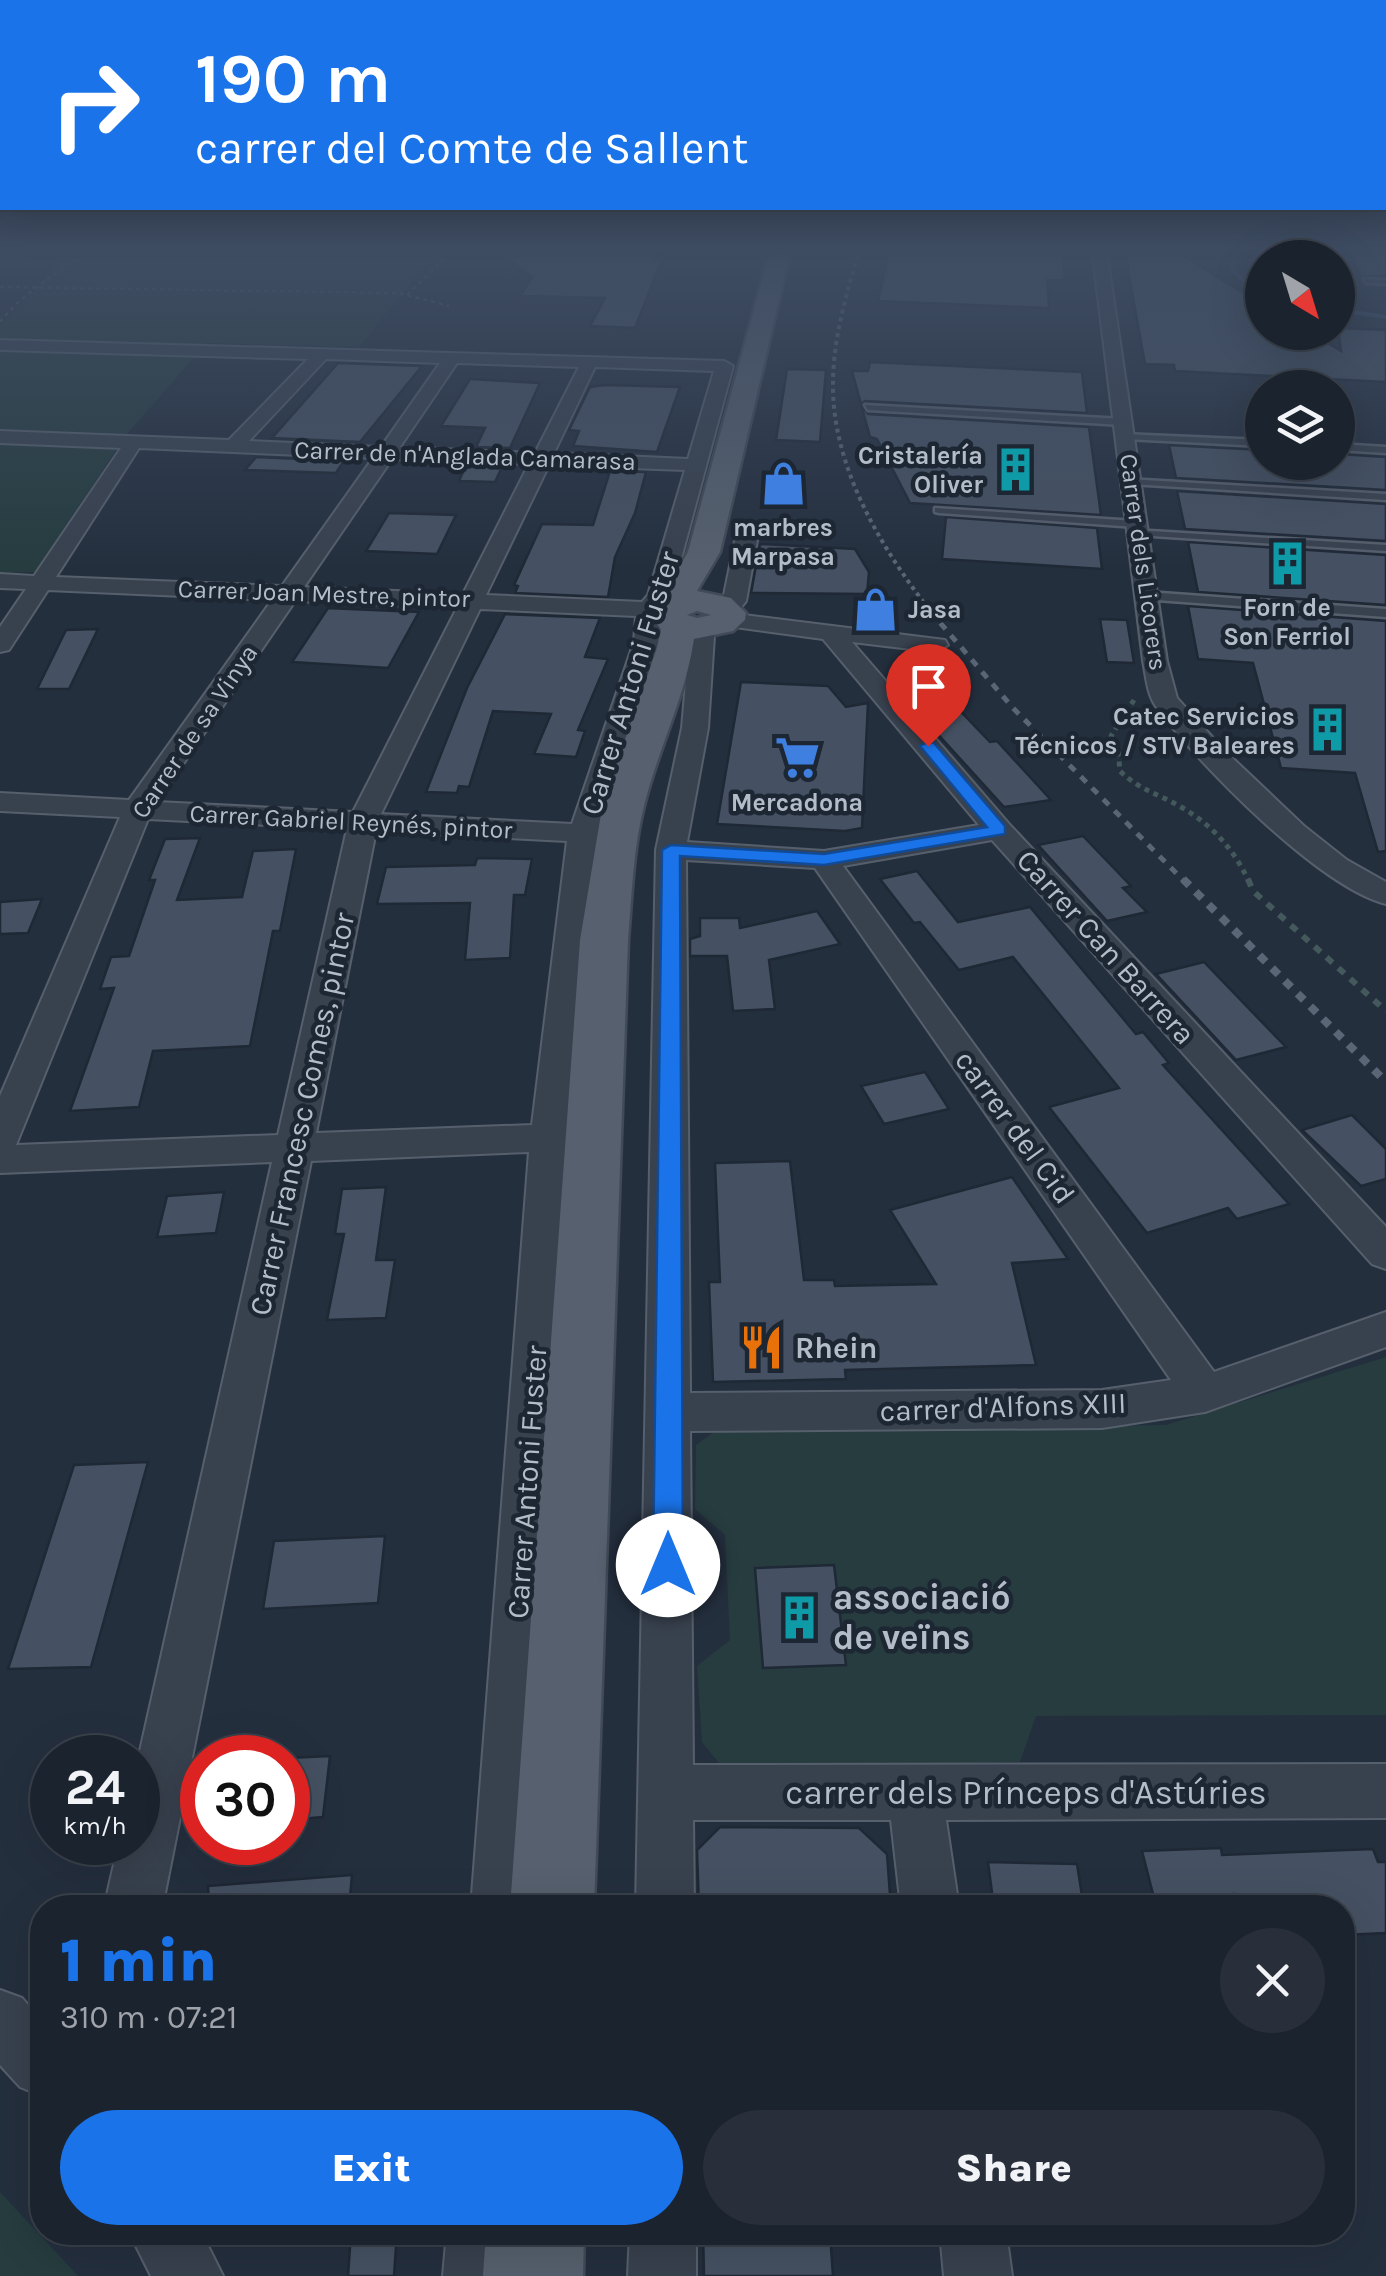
<!DOCTYPE html>
<html lang="en">
<head>
<meta charset="utf-8">
<style>
	:root { --surface:#1b232e; --page:#282f3a; --text:#f1f3f6; --muted:#a0a4aa; --line:#39404a; --accent:#1a73e8 }
	body { margin:0; font-family:Karla,sans-serif; background:var(--page); color:var(--text); height:100vh; display:flex; flex-direction:column; font-size:38px; white-space:nowrap }
	* { box-sizing:border-box; margin:0 }
	p { font-size:32px; color:var(--muted) }
	.icon { flex:none; width:55px; height:55px; fill:none; stroke:currentColor; stroke-width:2; stroke-linecap:round; stroke-linejoin:round }
	.map { position:relative; flex:1; overflow:hidden }
	.sheet { position:absolute; left:30px; top:1895px; width:1325px; height:350px; display:flex; flex-direction:column; background:var(--surface); border-radius:40px; box-shadow:0 10px 40px #0002,0 0 0 2px var(--line) }
	.sheet>* { flex:none }
	.guide { position:absolute; left:0px; top:0px; width:1388px; height:210px; box-shadow:0 10px 40px #0002,0 0 0 2px var(--line); background:#1a73e8; color:#fff; overflow:hidden }
	.needle { width:65px; rotate:142deg }
	.controls { position:absolute; left:1245px; top:240px; display:grid; gap:20px }
	.controls a { display:grid; place-items:center; width:110px; height:110px; border-radius:50%; background:var(--surface); box-shadow:0 10px 40px #0002,0 0 0 2px var(--line); font-size:50px }
	.speed { position:absolute; left:30px; top:1735px; display:flex; gap:20px; font-size:50px; font-weight:700; text-align:center }
	.speed>* { display:grid; place-content:center; width:130px; height:130px; border-radius:50%; background:var(--surface); box-shadow:0 10px 40px #0002,0 0 0 2px var(--line); line-height:1 }
	.speed small { font-size:25px; font-weight:400 }
	.speed .limit { border:15px solid #d22; background:#fff; color:#111 }
	.pin { position:absolute; display:grid; place-items:center; width:85px; height:85px; color:#fff; margin:-102px -42px; border-radius:50% 50% 50% 0; rotate:-45deg; box-shadow:0 0 10px #0007 }
	.pin .icon { rotate:45deg }
	.me { position:absolute; width:110px; margin:-55px; rotate:0deg; stroke-linejoin:round; filter:drop-shadow(0 0 8px #0008) }
	.turn { display:flex; align-items:center; gap:35px; height:210px; padding:0 30px; font-size:45px }
	.turn .icon { width:130px; height:130px; stroke-width:2.5 }
	.turn b { display:block; font-size:70px; line-height:85px }
	.round { display:grid; place-items:center; flex:none; width:105px; height:105px; border-radius:52px; background:var(--page) }
	.head { display:flex; align-items:center; justify-content:space-between; height:170px; padding:0 30px }
	h1 { font-size:60px; font-weight:800; line-height:75px; color:var(--accent) }
	.action { display:flex; gap:20px; margin-top:auto; padding:20px 30px }
	.action a { flex:1; height:115px; border-radius:60px; background:var(--accent); color:#fff; font-size:40px; font-weight:800; line-height:115px; text-align:center }
	.action a+a { background:var(--page); color:var(--text) }
	.map>svg:first-child { display:block }
	.green { fill:#263c3f }
	.lines { fill:none; stroke-linecap:round; stroke-linejoin:round }
	.stream { stroke:#394c67; stroke-width:4 }
	.building { fill:#455162; stroke:#1f2835; stroke-width:2.5 }
	.lane-casing { stroke:#565f6c; stroke-width:5 }
	.street-casing { stroke:#565f6c; stroke-width:4 }
	.primary-casing { stroke:#414a57; stroke-width:5 }
	.path-far2 { stroke:#44595c; stroke-width:2.5; stroke-dasharray:4 4; stroke-linecap:butt }
	.path-far1 { stroke:#44595c; stroke-width:5; stroke-dasharray:5 5; stroke-linecap:butt }
	.path { stroke:#44595c; stroke-width:6; stroke-dasharray:8 8; stroke-linecap:butt }
	.lane { fill:#38414e; fill-rule:evenodd }
	.street { fill:#38414e; fill-rule:evenodd }
	.primary { fill:#56606e; fill-rule:evenodd }
	.rail-far2 { stroke:#5a6575; stroke-width:4; stroke-dasharray:4 4; stroke-linecap:butt }
	.rail-far1 { stroke:#5a6575; stroke-width:5; stroke-dasharray:8 8; stroke-linecap:butt }
	.rail { stroke:#5a6575; stroke-width:8; stroke-dasharray:9 9; stroke-linecap:butt }
	.route { fill:#1a73e8; stroke:#114b97; stroke-width:2.5 }
	.labels { text-anchor:middle; stroke-width:9; stroke-linejoin:round; paint-order:stroke }
	.far-street-label { font-size:25px; fill:#b4bcc9; stroke:#1d2633 }
	.far-poi-label { font-size:25px; font-weight:bold; fill:#b4bcc9; stroke:#1d2633 }
	.street-label { font-size:30px; fill:#b4bcc9; stroke:#1d2633 }
	.poi-label { font-size:30px; font-weight:bold; fill:#b4bcc9; stroke:#1d2633; text-anchor:start }
	.near-poi-label { font-size:35px; font-weight:bold; fill:#b4bcc9; stroke:#1d2633; text-anchor:start }
	.near-street-label { font-size:35px; fill:#b4bcc9; stroke:#1d2633 }
</style>
</head>
<body>
<div class="map">
<svg width="1386" height="2276" viewBox="0 0 1386 2276">
	<rect width="100%" height="100%" fill="#242f3e"/>
	<g class="green">
		<polygon points="74,248 280,248 430,259 359,347 207,343 126,435 35,572 0,573 0,326"/>
		<polygon points="1386,1357 1386,1715 1036,1716 1020,1762 723,1768 702,1742 697,1666 730,1640 725,1535 695,1509 696,1445 714,1432 1166,1425"/>
		<polygon points="0,2192 78,2276 0,2276"/>
	</g>
	<g class="lines">
		<g class="stream">
			<polyline points="1235,248 1232,267 1238,276 1262,291"/>
			<polyline points="1338,310 1386,317"/>
		</g>
	</g>
	<g class="building">
		<polygon points="492,248 659,248 655,259 662,259 635,328 590,326 605,298 520,296 532,277"/>
		<polygon points="890,248 1062,248 1065,280 1047,280 1049,308 878,301"/>
		<polygon points="1124,248 1171,248 1262,304 1262,332 1310,332 1341,351 1338,328 1386,330 1386,382 1175,371 1174,365 1145,364"/>
		<polygon points="1346,248 1386,248 1386,276 1361,277"/>
		<polygon points="870,362 1082,372 1087,413 865,401 861,404 868,414 1089,427 1101,515 910,503 877,439 870,437 852,371 868,371"/>
		<polygon points="338,363 422,366 360,442 272,438"/>
		<polygon points="787,369 826,370 820,442 776,440"/>
		<polygon points="470,379 540,383 510,448 476,447 485,428 441,426"/>
		<polygon points="605,385 680,387 657,452 573,446 579,431 569,430 590,387"/>
		<polygon points="1169,445 1262,450 1262,462 1338,462 1338,454 1386,457 1386,490 1176,478"/>
		<polygon points="256,457 344,461 336,473 245,470"/>
		<polygon points="466,465 502,467 495,482 459,481"/>
		<polygon points="610,471 646,472 635,513 615,557 608,597 515,593 518,586 514,585 542,524 593,525"/>
		<polygon points="1177,491 1386,504 1386,541 1185,529"/>
		<polygon points="389,513 456,515 437,554 366,551"/>
		<polygon points="946,517 1097,528 1102,569 942,559"/>
		<polygon points="1188,542 1386,555 1386,605 1198,592"/>
		<polygon points="760,544 855,549 869,572 867,594 751,593"/>
		<polygon points="1188,606 1386,621 1386,851 1378,852 1355,773 1281,768 1253,663 1198,659"/>
		<polygon points="328,608 349,609 419,612 388,668 292,662"/>
		<polygon points="505,614 600,618 585,657 608,659 578,730 585,731 576,757 534,754 551,714 493,711 469,787 459,786 457,793 426,792 467,688"/>
		<polygon points="1100,619 1127,620 1134,663 1107,662"/>
		<polygon points="98,629 69,689 37,689 66,630"/>
		<polygon points="741,682 828,686 846,707 868,703 862,828 845,831 717,824"/>
		<polygon points="940,690 990,742 997,741 1051,800 1004,807 904,697"/>
		<polygon points="1083,836 1131,886 1123,888 1147,912 1107,921 1038,845"/>
		<polygon points="200,838 177,900 242,897 253,851 296,849 280,931 273,931 250,1046 153,1051 139,1107 70,1111 114,988 100,989 111,957 129,956 155,880 149,880 165,839"/>
		<polygon points="477,858 532,859 525,895 514,895 510,958 465,960 470,903 377,904 386,867 475,865"/>
		<polygon points="917,871 958,922 1030,907 1136,1034 1143,1032 1169,1063 1163,1065 1289,1204 1237,1219 1228,1208 1147,1233 1049,1107 1119,1088 1013,957 959,970 920,922 914,923 880,879"/>
		<polygon points="42,899 28,933 0,934 0,902"/>
		<polygon points="817,911 840,944 769,960 775,1009 733,1011 727,956 690,956 690,939 700,936 700,918 739,918 740,928"/>
		<polygon points="1204,962 1230,989 1286,1047 1236,1060 1156,974"/>
		<polygon points="925,1072 949,1109 884,1124 861,1086"/>
		<polygon points="1352,1115 1386,1149 1386,1179 1361,1186 1302,1130"/>
		<polygon points="790,1161 804,1280 834,1280 835,1286 936,1284 890,1210 1012,1177 1068,1259 1012,1263 1036,1365 845,1370 846,1379 713,1382 709,1282 720,1282 715,1163"/>
		<polygon points="386,1187 376,1260 395,1260 386,1318 327,1320 344,1234 335,1234 342,1189"/>
		<polygon points="224,1192 216,1233 157,1237 167,1196"/>
		<polygon points="148,1462 91,1667 8,1669 74,1465"/>
		<polygon points="385,1536 378,1603 263,1609 274,1541"/>
		<polygon points="834,1565 846,1665 763,1668 755,1568"/>
		<polygon points="330,1756 323,1817 288,1820 288,1758"/>
		<polygon points="720,1827 859,1828 887,1854 891,1908 699,1908 697,1850"/>
		<polygon points="1221,1848 1222,1855 1373,1849 1378,1862 1386,1862 1386,1933 1342,1935 1342,1908 1238,1908 1234,1894 1154,1898 1142,1851"/>
		<polygon points="988,1862 1077,1864 1084,1908 994,1908"/>
		<polygon points="352,1875 349,1908 209,1908 208,1886"/>
		<polygon points="351,2232 397,2232 394,2276 348,2276"/>
		<polygon points="703,2232 830,2232 833,2276 704,2276"/>
	</g>
	<g class="lines">
		<defs>
			<g id="lane">
				<polygon points="1364,279 1386,280 1386,284 1367,283"/>
				<polygon points="865,405 1123,419 1128,422 1123,425 868,410"/>
				<polygon points="1122,434 1262,440 1262,446 1126,439"/>
				<polygon points="1338,444 1386,447 1386,453 1338,450"/>
				<polygon points="1127,479 1386,494 1386,500 1131,484 1126,481"/>
				<polygon points="935,508 1136,521 1142,524 1136,527 939,513 935,512"/>
				<polygon points="1133,530 1386,545 1386,551 1137,535 1133,534"/>
				<polygon points="1147,592 1386,609 1386,617 1143,599 1143,593"/>
			</g>
			<g id="street">
				<path d="M1092 248H1106L1167 661 1177 698 1224 750 1304 826 1347 860 1386 882V904C1320 888 1195 761 1155 705 1147 693 1146 675 1143 661Z"/>
				<path d="M0 340 724 361 733 366 671 596 660 610 658 642 598 833 568 1138 529 1908H471L529 1152 311 1161 162 1908H104L119 1842H138V1760L272 1162 0 1173V1096L120 817 0 811V793L129 800 272 600 48 590 9 650 0 652V627L26 589 0 588V574L34 576 121 448 0 443V431L229 440 308 359 0 350ZM326 359 440 363 381 447 249 441ZM457 363 579 367 535 453 400 447ZM595 367 714 371 688 459 554 453ZM139 448 373 458 282 586 56 577ZM392 459 529 464 463 594 304 587ZM549 465 685 470 648 595 642 602 486 595ZM295 601 457 608 353 812 157 802ZM480 609 636 616 634 642 572 824 381 814ZM148 819 347 829 278 1135 16 1145ZM376 831 567 841 532 1125 316 1133Z"/>
				<path d="M746 535 757 541 746 601 736 614 945 640 948 645 936 652 852 642 1009 824 1386 1227V1269L1372 1264 992 840 843 866 1214 1372 1386 1312V1347L1205 1412 1102 1428 690 1431 693 1765 1386 1764V1818L946 1820 959 1908H901L891 1820H693L694 1908H636L656 850 682 728 690 636 702 629 714 636 708 728 687 842 824 851 979 825 823 639 720 625 715 610 723 600 735 541ZM686 860 815 868 1171 1380 1102 1390 690 1393Z"/>
				<polygon points="0,1990 22,1998 42,2021 42,2096 20,2087 0,2065"/>
				<polygon points="129,2232 201,2232 223,2276 151,2276"/>
				<polygon points="447,2232 513,2232 511,2276 443,2276"/>
				<polygon points="630,2232 696,2232 696,2276 628,2276"/>
				<polygon points="940,2232 1006,2232 1012,2276 944,2276"/>
			</g>
			<g id="primary">
				<path d="M771 248H791L720 552 697 591 731 598 746 613 745 620 733 631 694 639C686 695 659 747 645 802 633 847 632 894 628 940L594 1908H510L580 940 603 802 657 648 661 629 650 617 688 552ZM697 611 711 615 697 618 687 615Z"/>
				<polygon points="486,2232 584,2232 583,2276 483,2276"/>
			</g>
		</defs>
		<use href="#lane" class="lane-casing"/>
		<use href="#street" class="street-casing"/>
		<use href="#primary" class="primary-casing"/>
		<g class="path-far2">
			<polyline points="297,248 437,256 442,261 407,295"/>
			<polyline points="0,287 398,293 449,306"/>
			<path d="M0 322C25 291 59 272 91 248"/>
		</g>
		<path class="path-far1" d="M1134 700 1111 736 1118 749 1120 771C1141 791 1157 793 1181 807 1212 825 1234 849 1249 882"/>
		<polyline class="path" points="1248,879 1253,891 1386,1011"/>
		<use href="#lane" class="lane"/>
		<use href="#street" class="street"/>
		<use href="#primary" class="primary"/>
		<path class="rail-far2" d="M860 248C847 292 833 337 833 384 832 467 882 550 932 613"/>
		<polyline class="rail-far1" points="930,611 1013,708 1185,882"/>
		<polyline class="rail" points="1183,879 1386,1082"/>
	</g>
	<linearGradient id="sky" x2="0" y2="1"><stop stop-color="#141a22"/><stop offset="0.44" stop-color="#3f4d63"/><stop offset="1" stop-color="#3f4d63" stop-opacity="0"/></linearGradient>
	<rect width="1386" height="567" fill="url(#sky)"/>
	<polygon class="route" points="928,742 934,743 1005,826 1005,834 824,865 680,856 683,1565 678,1574 668,1578 657,1574 653,1565 662,850 671,845 824,854 987,827 920,746"/>
	<defs>
		<symbol id="building-bare" viewBox="-9 -9 18 18"><path d="M-4-6H4V6H1V3H-1V6H-4ZM-2.5-4.3h1.7v1.8h-1.7ZM.8-4.3h1.7v1.8H.8ZM-2.5-1h1.7V.8h-1.7ZM.8-1h1.7V.8H.8Z" fill="#0f9aa8" stroke="#1d2633" stroke-width="2.5" paint-order="stroke"/></symbol>
		<symbol id="shop-bare" viewBox="-9 -9 18 18"><path d="M-5-2.5h2.3a2.7 3.5 0 0 1 5.4 0H5L5.5 6h-11ZM-1.5-2.5h3a1.5 2.3 0 0 0-3 0Z" fill="#3f7fe0" stroke="#1d2633" stroke-width="2.5" paint-order="stroke"/></symbol>
		<symbol id="supermarket-bare" viewBox="-9 -9 18 18"><path d="M-6-5.5h2.5l.6 2H6L4.5 2H-2.5L-4.4-4H-6ZM-1.5 3.2a1.3 1.3 0 1 0 .1 0ZM3 3.2a1.3 1.3 0 1 0 .1 0Z" fill="#3f7fe0" stroke="#1d2633" stroke-width="2.5" paint-order="stroke"/></symbol>
		<symbol id="restaurant-bare" viewBox="-9 -9 18 18"><path d="M-5-6h1v4h1v-4h1v4h1v-4h1v5L-1.5 .5V6h-2V.5L-5-1ZM5-6V6H3V1.5H1.5Q1.5-4 5-6Z" fill="#e8710a" stroke="#1d2633" stroke-width="2.5" paint-order="stroke"/></symbol>
	</defs>
	<g fill-rule="evenodd">
		<use href="#building-bare" x="984" y="438" width="63" height="63"/>
		<use href="#shop-bare" x="752" y="452" width="63" height="63"/>
		<use href="#building-bare" x="1256" y="532" width="63" height="63"/>
		<use href="#shop-bare" x="844" y="578" width="63" height="63"/>
		<use href="#building-bare" x="1296" y="698" width="63" height="63"/>
		<use href="#supermarket-bare" x="766" y="726" width="63" height="63"/>
		<use href="#restaurant-bare" x="730" y="1316" width="63" height="63"/>
		<use href="#building-bare" x="768" y="1586" width="63" height="63"/>
	</g>
	<g class="labels">
		<g class="far-street-label">
			<text transform="translate(465 455) rotate(2)" y="9">Carrer de n'Anglada Camarasa</text>
			<text transform="translate(1144 562) rotate(82)" y="9">Carrer dels Licorers</text>
			<text transform="translate(324 593) rotate(2)" y="9">Carrer Joan Mestre, pintor</text>
			<text transform="translate(194 731) rotate(-56)" y="9">Carrer de sa Vinya</text>
			<text transform="translate(351 821) rotate(3)" y="9">Carrer Gabriel Reynés, pintor</text>
		</g>
		<g class="far-poi-label">
			<text x="983" y="464" text-anchor="end">Cristalería<tspan x="983" dy="29">Oliver</tspan></text>
			<text x="783" y="536">marbres<tspan x="783" dy="29">Marpasa</tspan></text>
			<text x="1287" y="616">Forn de<tspan x="1287" dy="29">Son Ferriol</tspan></text>
			<text x="908" y="618" text-anchor="start">Jasa</text>
			<text x="1295" y="725" text-anchor="end">Catec Servicios<tspan x="1295" dy="29">Técnicos / STV Baleares</tspan></text>
			<text x="797" y="811">Mercadona</text>
		</g>
		<g class="street-label">
			<text transform="translate(630 683) rotate(-73)" y="10">Carrer Antoni Fuster</text>
			<text transform="translate(1106 947) rotate(48)" y="10">Carrer Can Barrera</text>
			<text transform="translate(302 1114) rotate(-78)" y="10">Carrer Francesc Comes, pintor</text>
			<text transform="translate(1015 1127) rotate(54)" y="10">carrer del Cid</text>
			<text transform="translate(1003 1407) rotate(-2)" y="10">carrer d'Alfons XIII</text>
			<text transform="translate(527 1482) rotate(-86)" y="10">Carrer Antoni Fuster</text>
		</g>
		<g class="poi-label">
			<text x="795" y="1358">Rhein</text>
		</g>
		<g class="near-poi-label">
			<text x="833" y="1609">associació<tspan x="833" dy="40">de veïns</tspan></text>
		</g>
		<g class="near-street-label">
			<text x="1026" y="1804">carrer dels Prínceps d'Astúries</text>
		</g>
	</g>
</svg>
<div class="controls">
<a><svg class="needle" viewBox="-14 -14 28 28"><path d="M0-13l5 13h-10z" fill="#e53935"/><path d="M0 13l5-13h-10z" fill="#a0a4aa"/></svg></a>
<a><svg class="icon" aria-label="layers" viewBox="0 0 24 24"><path d="M12 4l9 5-9 5-9-5zM3 14l9 5 9-5"/></svg></a>
</div>
<div class="speed"><div>24<small>km/h</small></div><div class="limit">30</div></div>
<div class="pin" style="left:928px;top:746px;background:#d93025"><svg class="icon" aria-label="arrive" viewBox="0 0 24 24"><path d="M6 21V4h12l-3 4 3 4H6"/></svg></div>
<svg class="me" style="left:668px;top:1565px" viewBox="-20 -20 40 40"><circle r="19" fill="#fff"/><path d="M0-13L10 11 0 6-10 11z" fill="#1a73e8"/></svg>
<div class="guide">
<div class="turn"><svg class="icon" aria-label="right" viewBox="0 0 24 24"><path d="M7 20v-9h11M14 6l5 5-5 5"/></svg><div><b>190 m</b>carrer del Comte de Sallent</div></div>
</div>
<section class="sheet">
<div class="head"><div><h1>1 min</h1><p>310 m · 07:21</p></div><a class="round"><svg class="icon" aria-label="close" viewBox="0 0 24 24"><path d="M6 6l12 12M18 6L6 18"/></svg></a></div>
<div class="action"><a>Exit</a><a>Share</a></div>
</section>
</div>
</body>
</html>
